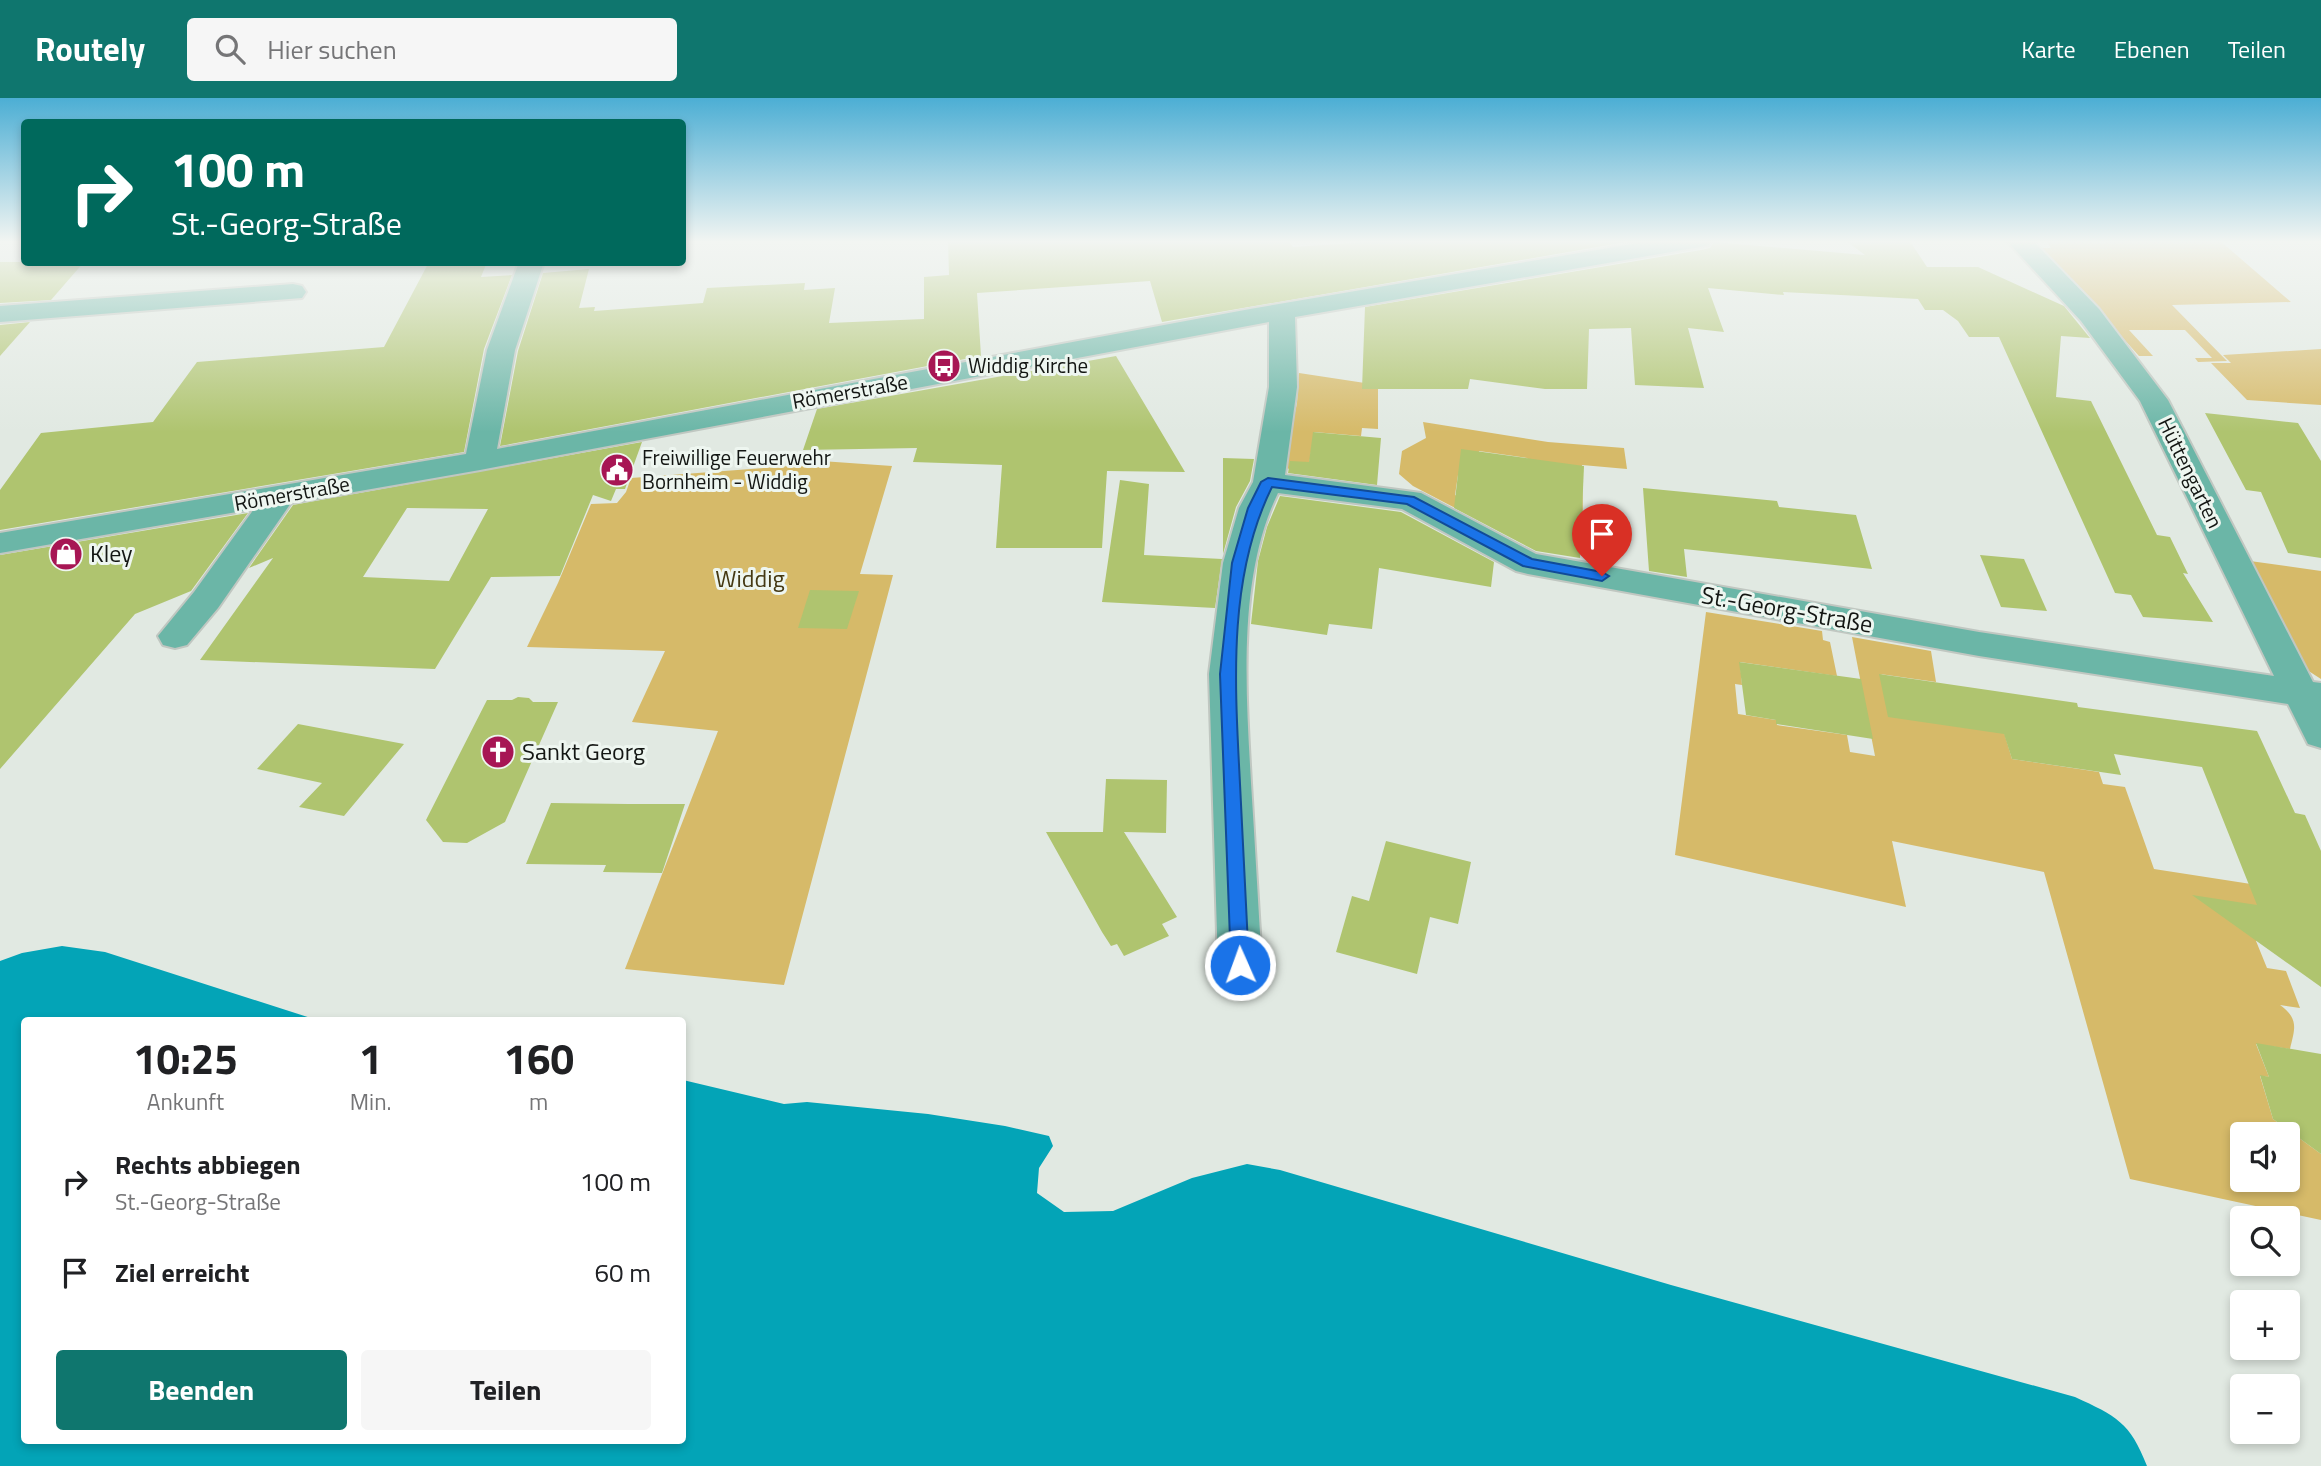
<!DOCTYPE html>
<html lang="de">
<head>
<meta charset="utf-8">
<style>
	:root { --surface:#fff; --page:#f6f6f6; --text:#202124; --muted:#757577; --accent:#0f766e }
	body { margin:0; font-family:"Titillium Web",sans-serif; background:var(--page); color:var(--text); height:100vh; display:flex; flex-direction:column; font-size:26px; white-space:nowrap }
	* { box-sizing:border-box; margin:0 }
	p { font-size:23px; color:var(--muted) }
	.icon { flex:none; width:38px; height:38px; fill:none; stroke:currentColor; stroke-width:2; stroke-linecap:round; stroke-linejoin:round }
	.map { position:relative; flex:1; overflow:hidden }
	.sheet { position:absolute; left:21px; top:919px; width:665px; height:427px; display:flex; flex-direction:column; background:var(--surface); border-radius:7px; box-shadow:0 4px 10px #0003 }
	.sheet>* { flex:none }
	.hud { position:absolute; left:21px; top:21px; width:665px; height:147px; border-radius:7px; box-shadow:0 4px 10px #0003; background:#00695c; color:#fff; overflow:hidden }
	.fabs { position:absolute; left:2230px; top:1024px; display:grid; gap:14px }
	.fabs a { display:grid; place-items:center; width:70px; height:70px; border-radius:7px; background:var(--surface); box-shadow:0 4px 10px #0003; font-size:35px }
	.pin { position:absolute; display:grid; place-items:center; width:60px; height:60px; color:#fff; margin:-72px -30px; border-radius:50% 50% 50% 0; rotate:-45deg; box-shadow:0 0 7px #0007 }
	.pin .icon { rotate:45deg }
	.me { position:absolute; width:77px; margin:-38px; rotate:358deg; stroke-linejoin:round; filter:drop-shadow(0 0 5px #0008) }
	.turn { display:flex; align-items:center; gap:24px; height:147px; padding:0 35px; font-size:32px }
	.turn .icon { width:91px; height:91px; stroke-width:2.5 }
	.turn b { display:block; font-size:49px; line-height:60px }
	.eta { display:flex; justify-content:space-evenly; align-items:center; height:119px; text-align:center }
	.eta b { font-size:42px; font-weight:700; line-height:49px }
	.action { display:flex; gap:14px; margin-top:auto; padding:14px 35px }
	.action a { flex:1; height:80px; border-radius:7px; background:var(--accent); color:#fff; font-size:28px; font-weight:700; line-height:80px; text-align:center }
	.action a+a { background:var(--page); color:var(--text) }
	ul { padding:0; list-style:none }
	li { display:flex; align-items:center; gap:21px; height:91px; padding:0 35px }
	li div { flex:1 }
	li b { display:block; font-size:26px }
	li em { font-style:normal }
	header { display:flex; align-items:center; gap:42px; box-sizing:border-box; height:98px; padding:0 35px; background:var(--accent); color:#fff }
	header strong { font-size:33px }
	nav { display:flex; gap:38px; margin-inline-start:auto; font-size:24px }
	.search { width:490px; height:63px; background:var(--page); display:flex; align-items:center; gap:18px; box-sizing:border-box; padding:0 24px; border-radius:7px; color:var(--muted); font-size:26px }
	.map>svg:first-child { display:block }
	.green { fill:#d6ba69; fill-rule:evenodd }
	.water { fill:#03a4b7 }
	.building { fill:#afc46f; fill-rule:evenodd }
	.lines { fill:none; stroke-linecap:round; stroke-linejoin:round }
	.minor-casing { stroke:#c0c7c1; stroke-width:4 }
	.minor { fill:#6bb6a7; fill-rule:evenodd }
	.route { fill:#1a73e8; stroke:#114b97; stroke-width:2 }
	.labels { text-anchor:middle; stroke-width:6; stroke-linejoin:round; paint-order:stroke }
	.far-poi-label { font-size:21px; fill:#131613; stroke:#eef6f0; text-anchor:start }
	.far-street-label { font-size:21px; fill:#131613; stroke:#eef6f0 }
	.poi-label { font-size:24px; fill:#131613; stroke:#eef6f0; text-anchor:start }
	.park-label { font-size:24px; fill:#453913; stroke:#eef6f0 }
	.street-label { font-size:24px; fill:#131613; stroke:#eef6f0 }
</style>
</head>
<body>
<header>
<strong>Routely</strong>
<div class="search"><svg class="icon" aria-label="search" viewBox="0 0 24 24"><circle cx="10" cy="10" r="6"/><path d="M15 15l6 6"/></svg>Hier suchen</div>
<nav><a>Karte</a><a>Ebenen</a><a>Teilen</a></nav>
</header>
<div class="map">
<svg width="2321" height="1368" viewBox="0 0 2321 1368">
	<rect width="100%" height="100%" fill="#e1e9e2"/>
	<g class="green">
		<polygon points="2105,142 2129,142 2132,145 2219,142 2291,204 2172,207 2227,263 2198,264 2195,260 2212,260 2185,232 2129,232 2153,258 2139,258 2070,181 2034,150 2051,150 2047,144 2106,145"/>
		<polygon points="2321,251 2321,307 2247,302 2211,265 2231,265 2223,257"/>
		<polygon points="1299,275 1378,287 1378,331 1362,330 1361,338 1314,334 1309,367 1295,376 1284,367 1297,305"/>
		<polygon points="1423,324 1548,344 1624,350 1627,371 1582,367 1583,422 1581,437 1527,360 1479,353 1476,379 1458,377 1455,397 1468,404 1459,412 1413,388 1399,376 1402,353 1426,340"/>
		<polygon points="793,361 892,368 860,476 893,477 784,887 625,871 718,633 632,624 665,553 527,549 558,485 591,406 617,405 626,394 631,380 789,368"/>
		<polygon points="2250,463 2321,473 2321,581 2307,572"/>
		<path d="M1706 514 1822 533 1823 542 1830 544 1837 578 1740 564 1742 587 1735 586 1738 616 1776 622 1777 627 1847 637 1850 654 1875 658 1852 539 1931 553 1936 584 1880 576 2000 621 2012 661 2099 674 2103 686 2125 689 2154 771 2321 797 2256 843 2267 870 2286 873 2300 910 2280 907C2299 921 2295 930 2290 951L2256 946 2269 979 2260 978 2273 1021 2321 1056V1122L2130 1081 2044 774 1892 743 1906 809 1675 757ZM2242 1036H2287V1082H2242Z"/>
	</g>
	<path class="water" d="M62 848 105 854 317 922H24V1342H682L683 982 784 1006 807 1004 928 1016 1005 1028 1049 1038 1053 1048 1039 1070 1037 1095 1064 1114 1113 1113 1192 1080 1247 1066 1280 1072 1671 1187 2075 1299C2116 1318 2130 1324 2147 1368H0V863L22 855Z"/>
	<g class="building">
		<polygon points="948,142 1288,142 1293,149 1368,144 1368,142 1638,142 1162,224 1150,183 977,195 981,258 500,348 518,253 543,175 589,171 579,210 595,209 594,213 703,205 707,190 805,185 804,192 835,190 829,225 924,221 924,179 949,177"/>
		<polygon points="1845,142 1909,142 1927,169 1978,169 2064,208 2090,240 2061,238 2056,299 2091,303 2157,437 2170,439 2188,476 2183,475 2213,524 2143,519 2131,497 2115,495 1999,239 1969,239 1958,223 1943,212 1925,212 1918,201 1783,194 1784,197 1708,190 1724,234 1688,230 1704,290 1635,287 1631,230 1589,231 1587,291 1545,291 1470,281 1468,291 1362,291 1365,209 1701,152 1710,150 1714,144 1865,157"/>
		<polygon points="0,164 84,164 51,202 0,205"/>
		<polygon points="429,164 487,164 481,179 512,177 484,251 464,354 0,432 0,392 41,335 153,324 197,264 384,249"/>
		<polygon points="30,224 0,258 0,227"/>
		<polygon points="1116,258 1185,374 1107,373 1102,450 996,450 1002,367 913,364 917,350 803,352 817,311"/>
		<polygon points="2205,315 2298,325 2321,363 2321,460 2288,455 2261,394 2246,392"/>
		<polygon points="1313,334 1381,340 1377,387 1288,375 1290,363 1309,364"/>
		<path d="M642 344 625 391H616L611 403 593 397 560 478 491 479 435 571 200 562 273 460 249 470 293 407ZM407 410 488 411 449 483 363 479Z"/>
		<polygon points="1461,351 1584,368 1580,460 1536,453 1454,410"/>
		<polygon points="1223,360 1254,361 1250,383 1236,409 1223,456"/>
		<polygon points="1120,382 1149,386 1144,457 1222,461 1215,510 1102,504"/>
		<polygon points="1643,390 1777,403 1779,409 1856,417 1872,471 1684,451 1687,479 1649,473"/>
		<polygon points="1280,398 1401,414 1494,464 1491,489 1379,470 1372,531 1329,526 1327,537 1251,526 1258,463 1267,429"/>
		<polygon points="248,415 191,493 135,516 0,671 0,457"/>
		<polygon points="1980,457 2024,461 2047,513 2001,509"/>
		<polygon points="810,492 859,493 847,531 798,530"/>
		<polygon points="1739,564 1861,581 1873,641 1776,626 1776,622 1746,617"/>
		<polygon points="1879,576 2077,605 2078,609 2257,633 2295,715 2305,717 2321,753 2321,889 2192,797 2257,807 2202,669 2114,656 2121,677 2012,661 2004,636 1888,619"/>
		<polygon points="518,599 529,600 533,604 558,604 505,724 467,745 443,744 426,722 487,602 512,602"/>
		<polygon points="298,626 404,646 344,718 299,709 322,685 257,671"/>
		<polygon points="1106,681 1167,682 1166,735 1124,734 1177,819 1162,826 1169,838 1124,858 1117,846 1111,848 1102,834 1046,734 1103,734"/>
		<polygon points="551,705 628,706 685,706 662,775 603,774 606,767 526,766"/>
		<polygon points="1386,743 1471,764 1458,826 1430,819 1417,876 1336,854 1352,798 1369,803"/>
		<polygon points="2256,945 2321,956 2321,1056 2273,1021 2260,977 2269,979"/>
	</g>
	<g class="lines">
		<defs>
			<g id="minor">
				<path d="M1655 142H1712L1709 147 1700 149 1295 219 1297 289 1285 377 1421 395 1536 456 1979 534 2274 578 2140 303 2081 223 2006 142H2032L2099 211 2168 302 2313 584 2321 585V650L2308 646 2288 606 1979 558 1528 476 1516 473 1402 411 1278 395C1237 479 1246 594 1251 685 1255 746 1258 806 1262 867L1255 880 1240 886 1225 880 1218 867 1209 576 1223 465 1239 410 1253 384 1269 289V224L480 372 291 405 218 510 187 547 175 550 163 547 158 538 194 494 254 411 0 455V435L466 356 487 252 519 164H544L515 252 497 351 1250 211Z"/>
				<polygon points="293,186 302,188 306,194 302,200 0,224 0,208"/>
			</g>
		</defs>
		<use href="#minor" class="minor-casing"/>
		<use href="#minor" class="minor"/>
	</g>
	<linearGradient id="sky" x2="0" y2="1"><stop stop-color="#4caed4"/><stop offset="0.43" stop-color="#f2f5f2"/><stop offset="1" stop-color="#f2f5f2" stop-opacity="0"/></linearGradient>
	<rect width="2321" height="334" fill="url(#sky)"/>
	<path class="route" d="M1268 380 1414 399 1532 461 1602 474 1609 478 1602 483 1523 468 1407 406 1272 389C1227 480 1235 588 1240 686 1243 746 1246 807 1249 867L1247 872 1240 874 1234 872 1231 867 1220 576 1232 465 1248 410 1261 384Z"/>
	<defs>
		<symbol id="bus-disc" viewBox="-11 -11 22 22"><circle r="9.5" fill="#a71654" stroke="#eef6f0"/><path d="M-5-6H5V4H4V6H2V4H-2V6H-4V4H-5ZM-3.5-4V0h7V-4ZM-3.5 1.2v1.5H-2V1.2ZM2 1.2v1.5H3.5V1.2Z" fill="#fff"/></symbol>
		<symbol id="civic-disc" viewBox="-11 -11 22 22"><circle r="9.5" fill="#a71654" stroke="#eef6f0"/><path d="M-.6-6.5H3V-4.5H.6V-3L4-1V1h2V6H-6V1h2V-1L-.6-3ZM-1.2 2.5V6h2.4V2.5Z" fill="#fff"/></symbol>
		<symbol id="shop-disc" viewBox="-11 -11 22 22"><circle r="9.5" fill="#a71654" stroke="#eef6f0"/><path d="M-5-2.5h2.3a2.7 3.5 0 0 1 5.4 0H5L5.5 6h-11ZM-1.5-2.5h3a1.5 2.3 0 0 0-3 0Z" fill="#fff"/></symbol>
		<symbol id="church-disc" viewBox="-11 -11 22 22"><circle r="9.5" fill="#a71654" stroke="#eef6f0"/><path d="M-1.2-6h2.4v3.5h3.3v2.4h-3.3V6h-2.4V-.1h-3.3v-2.4h3.3Z" fill="#fff"/></symbol>
	</defs>
	<g fill-rule="evenodd">
		<use href="#bus-disc" x="925" y="249" width="38" height="38"/>
		<use href="#civic-disc" x="598" y="353" width="38" height="38"/>
		<use href="#shop-disc" x="47" y="437" width="38" height="38"/>
		<use href="#church-disc" x="479" y="635" width="38" height="38"/>
	</g>
	<g class="labels">
		<g class="far-poi-label">
			<text x="968" y="275">Widdig Kirche</text>
			<text x="642" y="367">Freiwillige Feuerwehr<tspan x="642" dy="24">Bornheim - Widdig</tspan></text>
		</g>
		<g class="far-street-label">
			<text transform="translate(850 294) rotate(-10)" y="7">Römerstraße</text>
			<text transform="translate(2190 375) rotate(64)" y="7">Hüttengarten</text>
			<text transform="translate(292 396) rotate(-10)" y="7">Römerstraße</text>
		</g>
		<g class="poi-label">
			<text x="90" y="464">Kley</text>
			<text x="522" y="662">Sankt Georg</text>
		</g>
		<g class="park-label">
			<text x="750" y="489">Widdig</text>
		</g>
		<g class="street-label">
			<text transform="translate(1787 512) rotate(10)" y="8">St.-Georg-Straße</text>
		</g>
	</g>
</svg>
<div class="fabs">
<a><svg class="icon" aria-label="sound" viewBox="0 0 24 24"><path d="M4 9h4l5-4v14l-5-4H4zM17 9q2 3 0 6"/></svg></a>
<a><svg class="icon" aria-label="search" viewBox="0 0 24 24"><circle cx="10" cy="10" r="6"/><path d="M15 15l6 6"/></svg></a>
<a>+</a>
<a>−</a>
</div>
<div class="pin" style="left:1602px;top:478px;background:#d93025"><svg class="icon" aria-label="arrive" viewBox="0 0 24 24"><path d="M6 21V4h12l-3 4 3 4H6"/></svg></div>
<svg class="me" style="left:1240px;top:867px" viewBox="-20 -20 40 40"><circle r="17" fill="#1a73e8" stroke="#fff" stroke-width="3"/><path d="M0-11L8 9 0 5-8 9z" fill="#fff"/></svg>
<div class="hud">
<div class="turn"><svg class="icon" aria-label="right" viewBox="0 0 24 24"><path d="M7 20v-9h11M14 6l5 5-5 5"/></svg><div><b>100 m</b>St.-Georg-Straße</div></div>
</div>
<section class="sheet">
<div class="eta">
<div><b>10:25</b><p>Ankunft</p></div>
<div><b>1</b><p>Min.</p></div>
<div><b>160</b><p>m</p></div>
</div>
<ul>
<li><svg class="icon" aria-label="right" viewBox="0 0 24 24"><path d="M7 20v-9h11M14 6l5 5-5 5"/></svg><div><b>Rechts abbiegen</b><p>St.-Georg-Straße</p></div><em>100 m</em></li>
<li><svg class="icon" aria-label="arrive" viewBox="0 0 24 24"><path d="M6 21V4h12l-3 4 3 4H6"/></svg><div><b>Ziel erreicht</b></div><em>60 m</em></li>
</ul>
<div class="action"><a>Beenden</a><a>Teilen</a></div>
</section>
</div>
</body>
</html>
